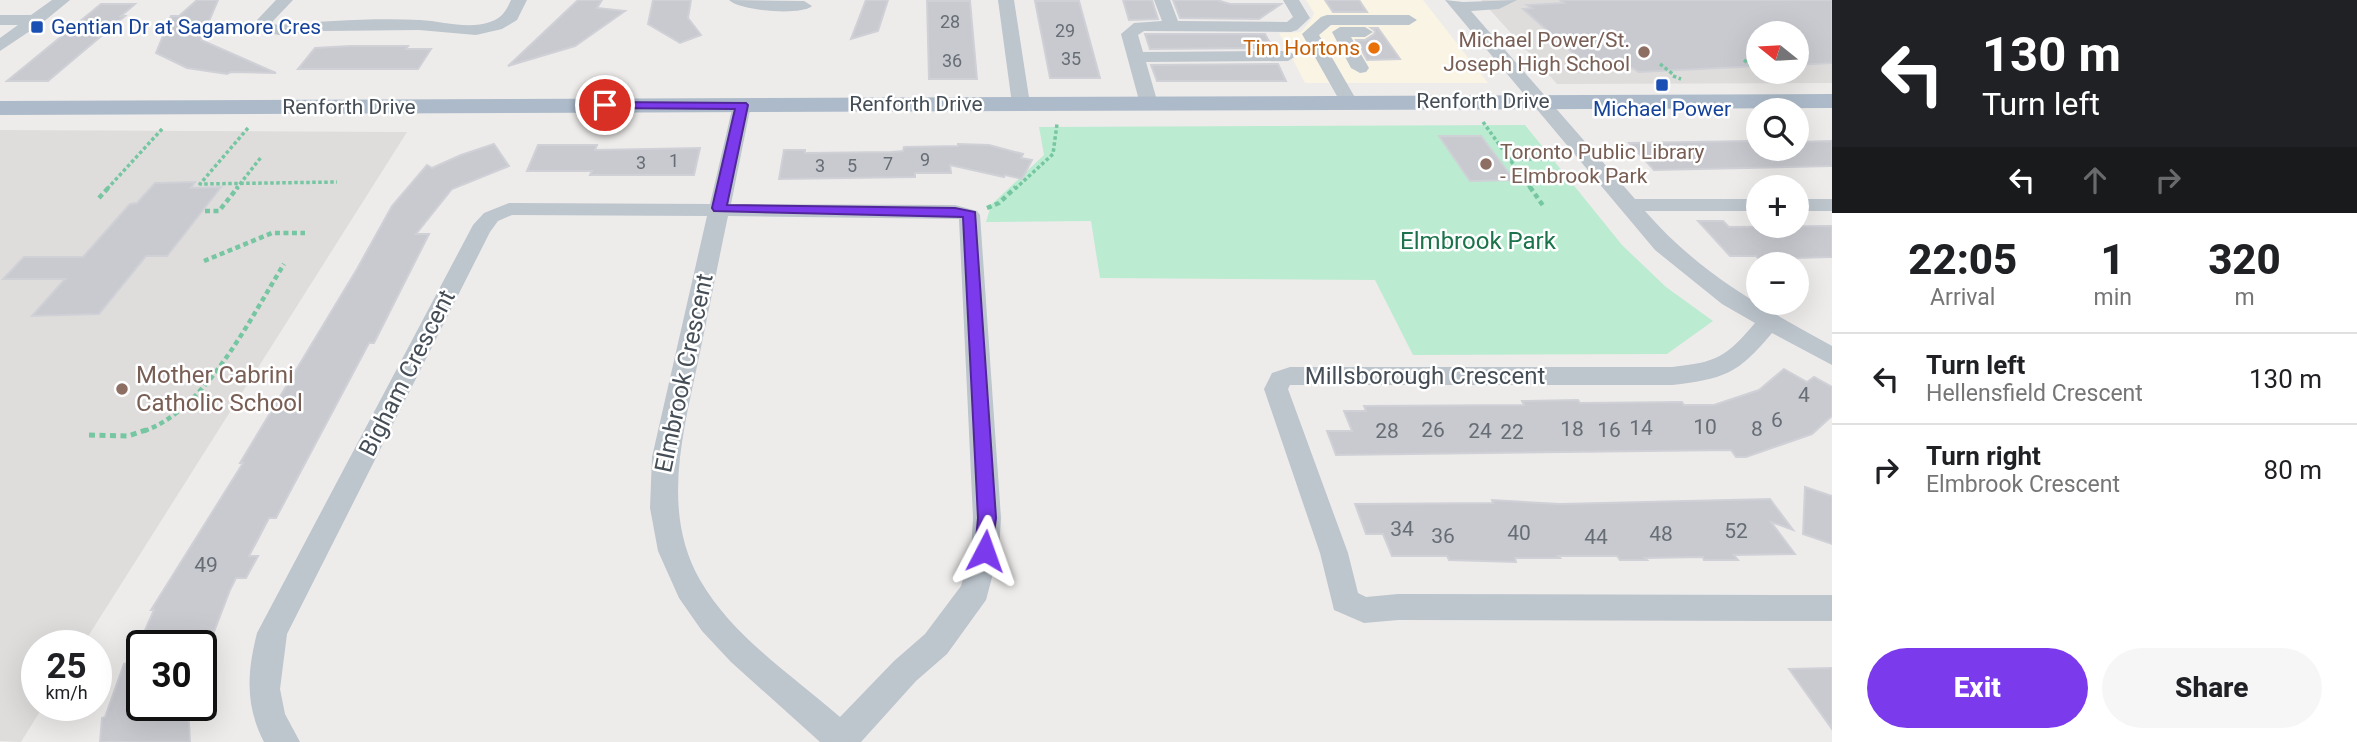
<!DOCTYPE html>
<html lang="en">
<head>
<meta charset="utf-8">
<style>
	:root { --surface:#fff; --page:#f6f6f6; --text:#202124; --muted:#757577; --line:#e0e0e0; --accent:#7c3aed }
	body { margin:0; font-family:Roboto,sans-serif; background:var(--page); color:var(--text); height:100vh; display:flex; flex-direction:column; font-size:26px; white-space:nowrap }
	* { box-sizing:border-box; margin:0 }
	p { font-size:23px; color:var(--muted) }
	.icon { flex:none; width:38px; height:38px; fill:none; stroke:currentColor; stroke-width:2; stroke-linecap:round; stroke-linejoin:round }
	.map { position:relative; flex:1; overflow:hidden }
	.details { display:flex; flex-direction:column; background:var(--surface); width:525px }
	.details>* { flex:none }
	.hud { background:#202124; color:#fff; overflow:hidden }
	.needle { width:46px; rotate:288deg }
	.controls { position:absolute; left:1746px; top:21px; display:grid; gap:14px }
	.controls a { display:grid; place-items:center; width:63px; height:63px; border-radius:50%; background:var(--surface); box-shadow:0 7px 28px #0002; font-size:35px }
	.speed { position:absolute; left:21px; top:630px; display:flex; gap:14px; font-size:35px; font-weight:700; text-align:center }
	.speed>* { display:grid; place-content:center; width:91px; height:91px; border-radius:50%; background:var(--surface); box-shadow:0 7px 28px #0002; line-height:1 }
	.speed small { font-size:18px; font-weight:400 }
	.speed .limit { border:4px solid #111; border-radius:10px; background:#fff; color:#111 }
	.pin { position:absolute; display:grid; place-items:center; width:60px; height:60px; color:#fff; margin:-30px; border:4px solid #fff; border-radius:50%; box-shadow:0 2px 7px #0007 }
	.me { position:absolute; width:77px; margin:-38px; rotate:4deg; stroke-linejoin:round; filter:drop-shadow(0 0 5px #0008) }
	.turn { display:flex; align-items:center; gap:24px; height:147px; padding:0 35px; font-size:32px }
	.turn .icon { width:91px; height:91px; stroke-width:2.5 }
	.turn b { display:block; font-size:49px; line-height:60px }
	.lanes { display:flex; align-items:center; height:66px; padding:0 35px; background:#0003; justify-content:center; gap:35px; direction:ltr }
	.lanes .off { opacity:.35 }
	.eta { display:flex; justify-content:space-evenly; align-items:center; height:119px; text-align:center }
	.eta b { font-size:42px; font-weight:800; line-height:49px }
	.button { display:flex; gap:14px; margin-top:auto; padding:14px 35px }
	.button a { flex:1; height:80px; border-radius:42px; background:var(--accent); color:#fff; font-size:28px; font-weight:800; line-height:80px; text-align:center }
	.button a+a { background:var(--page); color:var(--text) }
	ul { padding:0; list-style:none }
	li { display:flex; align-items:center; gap:21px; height:91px; padding:0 35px; border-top:2px solid var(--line) }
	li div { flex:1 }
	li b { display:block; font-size:26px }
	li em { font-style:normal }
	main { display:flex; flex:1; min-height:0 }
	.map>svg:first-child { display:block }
	.commercial { fill:#faf4e4 }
	.education { fill:#dfdddc; fill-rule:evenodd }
	.green { fill:#bbebd0 }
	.building { fill:#c9cad0; stroke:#d0d1d7; stroke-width:2 }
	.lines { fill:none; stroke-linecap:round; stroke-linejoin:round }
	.path-far2 { stroke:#76c6a2; stroke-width:3.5; stroke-dasharray:3.5 2.5; stroke-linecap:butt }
	.path-far1 { stroke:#76c6a2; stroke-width:4.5; stroke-dasharray:5 3.5; stroke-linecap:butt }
	.path { stroke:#76c6a2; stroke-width:5; stroke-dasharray:6 4.5; stroke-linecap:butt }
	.minor { fill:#bdc5cd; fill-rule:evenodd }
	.major { fill:#acbac9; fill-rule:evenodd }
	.route { fill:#7c3aed; stroke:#51269a; stroke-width:2 }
	.transit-dot { fill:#1a4fb4; stroke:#fff; stroke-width:2.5 }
	.food-dot { fill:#e8710a; stroke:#fff; stroke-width:2.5 }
	.education-dot { fill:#8d6e63; stroke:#fff; stroke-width:2.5 }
	.labels { text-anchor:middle; stroke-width:5; stroke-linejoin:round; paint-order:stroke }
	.far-number-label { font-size:18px; fill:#666d75 }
	.far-transit-label { font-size:21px; fill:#164399; stroke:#fff; text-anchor:start }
	.far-education-label { font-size:21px; fill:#785e54; stroke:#fff; text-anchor:end }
	.far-food-label { font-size:21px; fill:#c56008; stroke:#fff; text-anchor:end }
	.far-street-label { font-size:21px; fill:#454e57; stroke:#fff }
	.number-label { font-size:21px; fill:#666d75 }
	.park-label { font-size:24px; fill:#1c734b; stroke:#fff }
	.street-label { font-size:24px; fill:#454e57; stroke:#fff }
	.education-label { font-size:24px; fill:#785e54; stroke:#fff; text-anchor:start }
</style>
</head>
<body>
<main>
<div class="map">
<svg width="1832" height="742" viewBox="0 0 1832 742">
	<rect width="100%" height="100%" fill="#eeeceb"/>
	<polygon class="commercial" points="1306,0 1423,0 1488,83 1305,83 1279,33 1301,32 1311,20 1314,13"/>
	<g class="education">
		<path d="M1481 0H1832V83L1557 84ZM1759 33H1797V72H1759Z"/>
		<polygon points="0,130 407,132 82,646 37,646 37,705 44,705 21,742 0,741"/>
	</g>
	<polygon class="green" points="1525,125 1622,245 1666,287 1713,321 1667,354 1413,355 1375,280 1100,278 1091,221 986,222 991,205 1044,155 1039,127"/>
	<g class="building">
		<polygon points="197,0 218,0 201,40 276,73 231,72 227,74 187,68 156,53 171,16 179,16"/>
		<polygon points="578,0 602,0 597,8 625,11 575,46 508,66"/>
		<polygon points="653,0 691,0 688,18 701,35 680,43 648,24"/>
		<polygon points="866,0 888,0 878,31 851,39"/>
		<polygon points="1123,0 1152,0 1158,19 1129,20"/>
		<polygon points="1173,0 1217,0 1230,4 1281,4 1259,19 1180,18"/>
		<polygon points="1325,0 1359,0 1367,12 1333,12"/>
		<polygon points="1560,0 1832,0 1832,63 1797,65 1797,33 1759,33 1759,66 1639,72 1632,68 1592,70 1523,9 1532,8 1527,5 1564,3"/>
		<polygon points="927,1 970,1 977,79 929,79"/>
		<polygon points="1035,1 1079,1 1100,78 1050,78"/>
		<polygon points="101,4 135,4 121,16 125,16 48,81 7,81"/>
		<polygon points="1371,28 1378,28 1400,59 1367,60 1356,40 1365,40 1374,34 1375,31"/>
		<polygon points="1145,34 1265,34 1273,48 1150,49"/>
		<polygon points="350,46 408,46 406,49 431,49 418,69 298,69 315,48"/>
		<polygon points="1278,64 1286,81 1157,81 1151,65"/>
		<polygon points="1439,136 1481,136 1514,180 1470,181"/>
		<polygon points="1750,141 1759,142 1759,149 1797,149 1797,142 1832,141 1832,166 1654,170 1629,143"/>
		<polygon points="494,144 509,166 452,189 416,234 429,234 374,343 369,343 276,518 269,518 249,556 258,556 246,578 236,578 230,590 209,645 138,646 154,610 151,610 243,463 240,463 357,269 392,206 427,165 432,168 461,155"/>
		<polygon points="958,144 989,145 1023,154 1021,158 1032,160 1022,179 1005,175 1004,177 950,165 951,173 915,173 915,177 779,179 784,150 805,150 805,153 891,152 903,151 904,147 958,146"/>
		<polygon points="538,145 597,145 595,150 700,148 694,175 590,175 592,171 527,171"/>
		<polygon points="195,182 191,188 221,187 167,256 146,256 99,314 32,316 65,279 3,279 24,257 83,257 130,204 137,203 155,183"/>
		<polygon points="1698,221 1723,221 1729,227 1832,226 1832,257 1759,259 1756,256 1730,256"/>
		<polygon points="1784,369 1807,382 1814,377 1832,387 1832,416 1812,434 1746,457 1736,457 1731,450 1336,455 1327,431 1352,431 1344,411 1366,411 1364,406 1524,405 1522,401 1578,400 1580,403 1682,402 1684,405 1714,405 1759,390"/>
		<polygon points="1805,487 1832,496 1832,544 1803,534"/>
		<polygon points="1770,499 1793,530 1771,522 1795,554 1734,555 1738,560 1704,560 1703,557 1645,558 1647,560 1620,560 1617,556 1558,556 1560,558 1515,558 1516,562 1449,560 1447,556 1392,556 1383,534 1366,534 1355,504 1493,503 1492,500 1560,504"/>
		<polygon points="142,661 142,705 188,705 190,742 100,742 102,718 105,717 124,664"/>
		<polygon points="1832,668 1832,729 1789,669"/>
	</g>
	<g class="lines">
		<g class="path-far2">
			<polyline points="1744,60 1759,71"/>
			<polyline points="1660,64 1674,75"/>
			<polyline points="1759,72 1769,79"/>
			<polyline points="1673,76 1681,79"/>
			<polyline points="1483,122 1531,189"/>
			<polyline points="248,128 200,184 337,182"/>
			<polyline points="1510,159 1552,159"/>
			<polyline points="107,189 163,128"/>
			<polyline points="236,189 262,156"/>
			<polyline points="1015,189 1053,154 1057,124"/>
		</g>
		<g class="path-far1">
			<polyline points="1530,187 1544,207"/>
			<polyline points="99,198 109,187"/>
			<polyline points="987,208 999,203 1016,187"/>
			<polyline points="205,211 219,211 238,187"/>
			<polyline points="204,261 272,233 305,233"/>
			<path d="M144 431C206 410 251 317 284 264"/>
		</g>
		<polyline class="path" points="89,435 128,436 149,429"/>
		<g class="minor">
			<polygon points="52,0 70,0 42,23 0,51 0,38 18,25 0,25 0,15 31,15"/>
			<path d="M276 0H293L273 21V24L279 25C325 21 373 18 420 20 442 21 468 30 490 22 502 18 506 11 511 0H527L517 20 502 29 476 35 419 30 324 31 279 35 259 31 257 20Z"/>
			<path d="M729 0 804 1 812 6C801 16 740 11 729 0Z"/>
			<polygon points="998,0 1014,0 1030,104 1021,109 1012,104"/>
			<polygon points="1154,0 1170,0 1178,21 1287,22 1293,17 1283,0 1299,0 1310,18 1297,30 1291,32 1144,31 1138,35 1143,52 1288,51 1296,56 1288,61 1146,62 1158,104 1149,109 1140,104 1121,34 1134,23 1162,21"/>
			<path d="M1445 0 1463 2 1517 0 1499 9 1471 11 1635 199H1759V211H1645C1700 274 1760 306 1832 346V365L1772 333C1738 374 1724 379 1672 385H1290L1288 389 1348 553 1358 593 1366 597 1398 594 1832 595V621L1398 620 1364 623 1334 610 1320 553 1264 389 1272 373 1290 367H1672C1717 362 1725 358 1755 323L1722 304 1655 250Z"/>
			<polygon points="1327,15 1409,15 1417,20 1409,25 1331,25 1319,35 1357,101 1354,105 1342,105 1302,34 1321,17"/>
			<polygon points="1340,27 1365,27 1373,32 1365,37 1351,37 1369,68 1366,72 1360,73 1351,68 1332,32"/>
			<path d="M742 100 751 105 731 204 955 205 977 211 980 215 1001 518 999 551 986 600 947 654 916 681 861 742H820L731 662 702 631 679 598 658 551 650 508 652 457 707 216 512 215 498 221 490 232 287 634 280 689 285 714 300 742H264C245 705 247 673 257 633L473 225 484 213 509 203 710 204 733 105ZM728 216 959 219 973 518 971 551 961 586 925 634 894 661 840 717C792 675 732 636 700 580 660 510 684 430 699 357 709 310 718 263 728 216Z"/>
			<rect x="1797" y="199" width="35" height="12"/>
		</g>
		<polygon class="major" points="1832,94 1832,108 0,115 0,101"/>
	</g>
	<polygon class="route" points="605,102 746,103 748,105 727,205 955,208 975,212 996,518 991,556 985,559 978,556 975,551 978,518 963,217 714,211 712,208 735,109 601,108 599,105"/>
	<g class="transit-dot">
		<rect x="30" y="20" width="14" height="14" rx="3.5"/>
		<rect x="1655" y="78" width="14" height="14" rx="3.5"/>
	</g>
	<circle class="food-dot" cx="1374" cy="48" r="7"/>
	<g class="education-dot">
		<circle cx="1644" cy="52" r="7"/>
		<circle cx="1486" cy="164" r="7"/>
		<circle cx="122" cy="389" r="7"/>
	</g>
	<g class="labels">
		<g class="far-number-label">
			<text x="950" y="28">28</text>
			<text x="1065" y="37">29</text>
			<text x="1071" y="65">35</text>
			<text x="952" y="67">36</text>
			<text x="925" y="166">9</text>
			<text x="674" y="167">1</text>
			<text x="641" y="169">3</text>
			<text x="888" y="170">7</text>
			<text x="820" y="172">3</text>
			<text x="852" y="172">5</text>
		</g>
		<g class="far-transit-label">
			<text x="51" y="34">Gentian Dr at Sagamore Cres</text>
			<text x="1662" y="116" text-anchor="middle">Michael Power</text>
		</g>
		<g class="far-education-label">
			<text x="1630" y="47">Michael Power/St.<tspan x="1630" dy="24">Joseph High School</tspan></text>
			<text x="1500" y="159" text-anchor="start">Toronto Public Library<tspan x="1500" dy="24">- Elmbrook Park</tspan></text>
		</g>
		<g class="far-food-label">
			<text x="1360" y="55">Tim Hortons</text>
		</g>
		<g class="far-street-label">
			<text x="1483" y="108">Renforth Drive</text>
			<text x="916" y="111">Renforth Drive</text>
			<text x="349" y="114">Renforth Drive</text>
		</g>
		<g class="number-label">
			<text x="1804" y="402">4</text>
			<text x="1777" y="427">6</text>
			<text x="1705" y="434">10</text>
			<text x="1641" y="435">14</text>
			<text x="1572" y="436">18</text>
			<text x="1757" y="436">8</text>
			<text x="1433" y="437">26</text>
			<text x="1609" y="437">16</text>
			<text x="1387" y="438">28</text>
			<text x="1480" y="438">24</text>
			<text x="1512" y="439">22</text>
			<text x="1402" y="536">34</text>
			<text x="1736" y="538">52</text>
			<text x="1519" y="540">40</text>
			<text x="1661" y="541">48</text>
			<text x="1443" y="543">36</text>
			<text x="1596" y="544">44</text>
			<text x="206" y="572">49</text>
		</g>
		<g class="park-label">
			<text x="1478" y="249">Elmbrook Park</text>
		</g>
		<g class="street-label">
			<text transform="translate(407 373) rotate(-63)" y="8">Bigham Crescent</text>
			<text transform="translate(684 373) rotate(-78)" y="8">Elmbrook Crescent</text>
			<text x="1425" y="384">Millsborough Crescent</text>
		</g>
		<g class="education-label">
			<text x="136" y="383">Mother Cabrini<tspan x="136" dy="28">Catholic School</tspan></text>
		</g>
	</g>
</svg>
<div class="controls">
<a><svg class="needle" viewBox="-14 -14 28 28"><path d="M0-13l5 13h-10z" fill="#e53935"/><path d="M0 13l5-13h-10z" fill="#757577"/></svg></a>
<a><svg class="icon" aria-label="search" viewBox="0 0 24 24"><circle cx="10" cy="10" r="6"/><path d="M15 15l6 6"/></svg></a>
<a>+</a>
<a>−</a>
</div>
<div class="speed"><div>25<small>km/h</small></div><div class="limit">30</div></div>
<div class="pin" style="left:605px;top:105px;background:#d93025"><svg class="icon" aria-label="arrive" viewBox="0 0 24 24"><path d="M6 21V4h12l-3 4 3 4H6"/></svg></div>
<svg class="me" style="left:985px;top:551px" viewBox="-20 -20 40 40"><path d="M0-17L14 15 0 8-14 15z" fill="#7c3aed" stroke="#fff" stroke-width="4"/></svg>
</div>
<section class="details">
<div class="hud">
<div class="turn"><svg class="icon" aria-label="left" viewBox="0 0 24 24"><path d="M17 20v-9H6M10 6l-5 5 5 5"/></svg><div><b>130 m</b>Turn left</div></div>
<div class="lanes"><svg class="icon" aria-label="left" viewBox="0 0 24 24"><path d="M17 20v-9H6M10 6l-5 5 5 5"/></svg><svg class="icon off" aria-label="ahead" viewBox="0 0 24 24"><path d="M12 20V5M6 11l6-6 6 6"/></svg><svg class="icon off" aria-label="right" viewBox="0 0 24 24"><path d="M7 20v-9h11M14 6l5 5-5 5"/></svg></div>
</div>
<div class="eta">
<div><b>22:05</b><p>Arrival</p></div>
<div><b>1</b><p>min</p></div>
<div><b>320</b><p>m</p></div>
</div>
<ul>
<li><svg class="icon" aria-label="left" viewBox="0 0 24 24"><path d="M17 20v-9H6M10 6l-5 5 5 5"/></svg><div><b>Turn left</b><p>Hellensfield Crescent</p></div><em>130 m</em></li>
<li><svg class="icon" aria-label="right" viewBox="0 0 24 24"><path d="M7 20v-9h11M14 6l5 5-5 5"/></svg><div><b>Turn right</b><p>Elmbrook Crescent</p></div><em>80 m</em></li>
</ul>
<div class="button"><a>Exit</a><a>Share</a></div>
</section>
</main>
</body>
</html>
